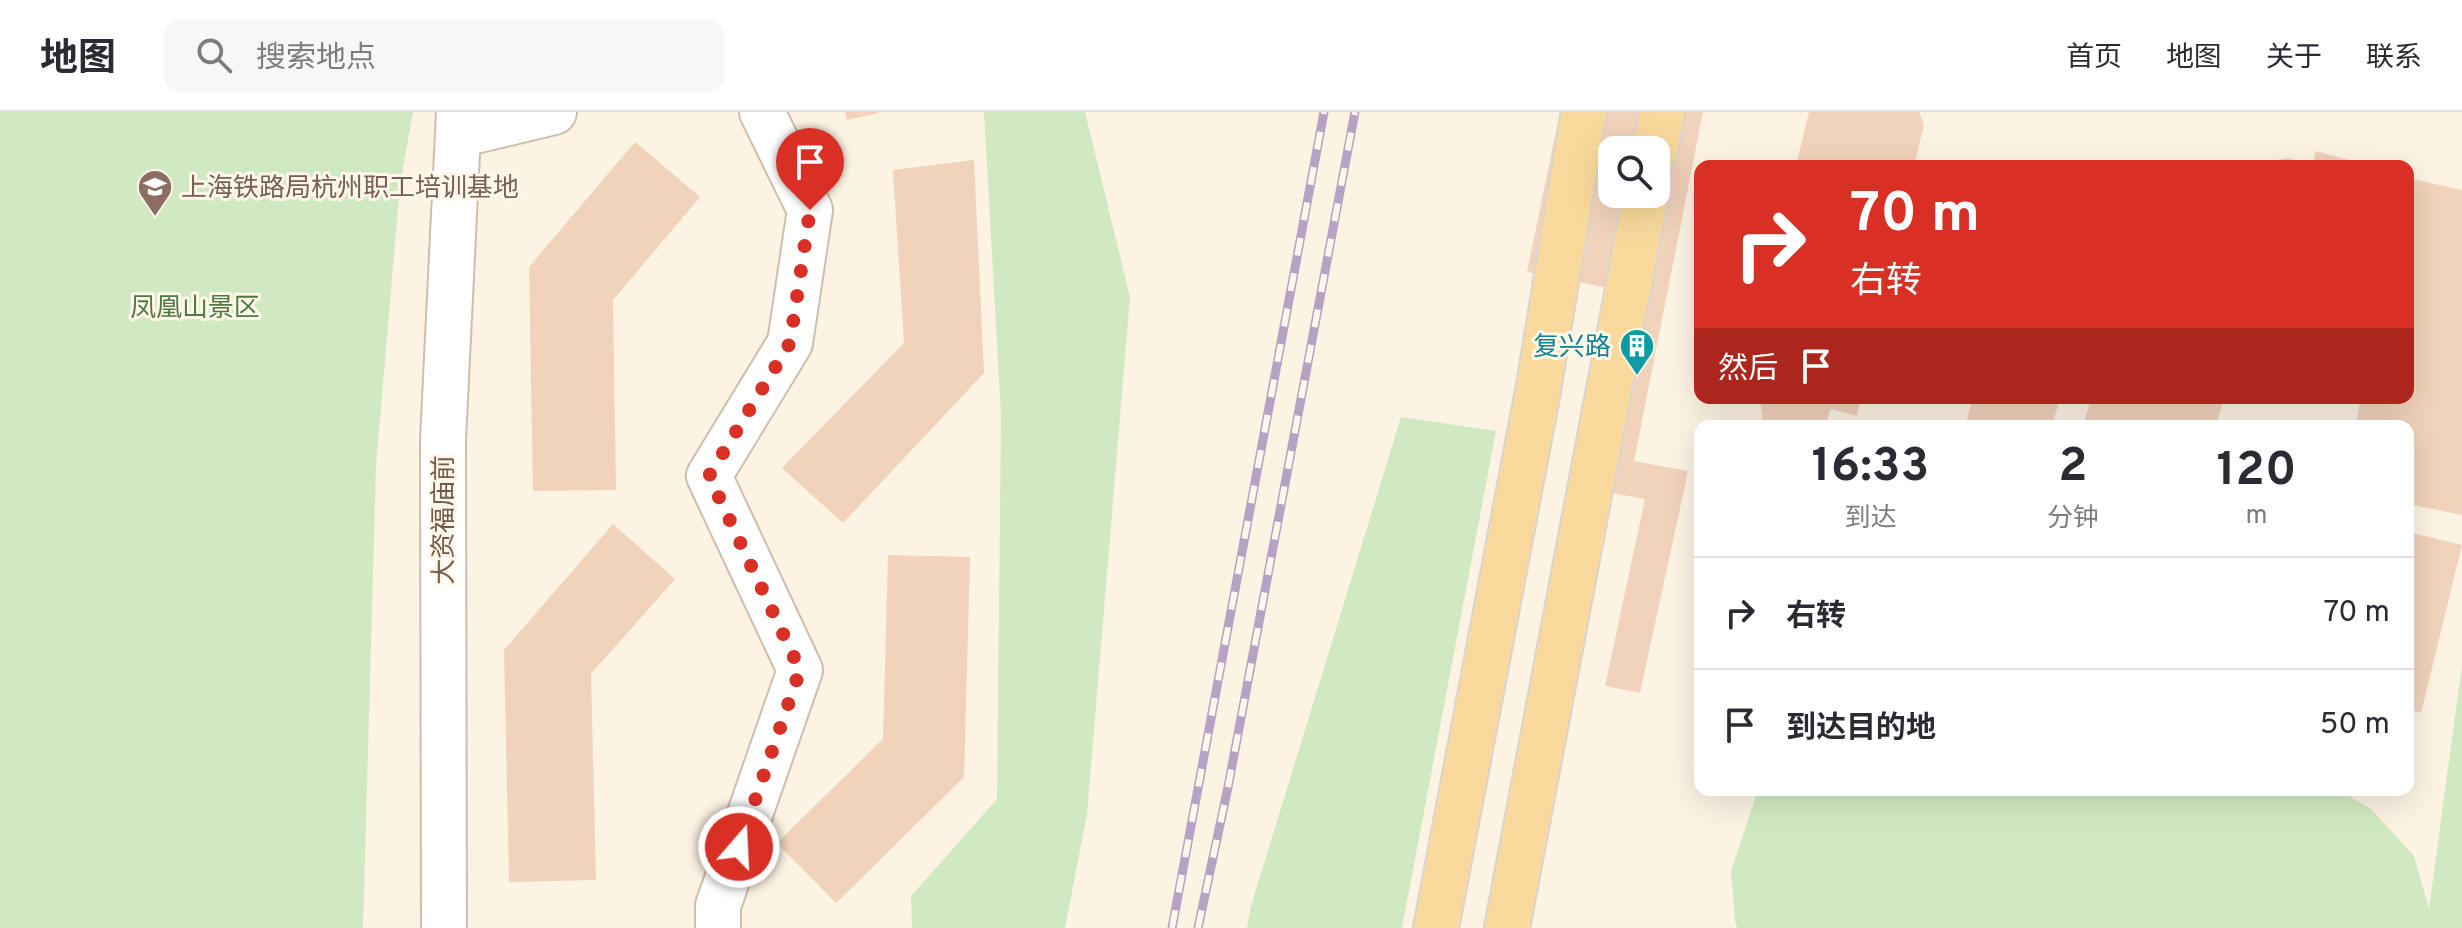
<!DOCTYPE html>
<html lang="zh">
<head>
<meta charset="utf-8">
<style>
	:root { --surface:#fff; --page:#f7f7f7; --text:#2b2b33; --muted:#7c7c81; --line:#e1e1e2 }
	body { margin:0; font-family:Overpass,"Noto Sans SC",sans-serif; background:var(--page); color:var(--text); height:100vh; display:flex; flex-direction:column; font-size:30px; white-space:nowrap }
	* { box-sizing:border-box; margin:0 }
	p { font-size:26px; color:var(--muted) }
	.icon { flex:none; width:44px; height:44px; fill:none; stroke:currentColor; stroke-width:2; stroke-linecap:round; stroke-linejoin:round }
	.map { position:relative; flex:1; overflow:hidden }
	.sheet { position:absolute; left:1694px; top:308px; width:720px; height:376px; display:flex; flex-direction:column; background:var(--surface); border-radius:16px; box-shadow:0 8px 32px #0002 }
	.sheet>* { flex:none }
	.guide { position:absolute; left:1694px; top:48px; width:720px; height:244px; border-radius:16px; box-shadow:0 8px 32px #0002; background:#d93025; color:#fff; overflow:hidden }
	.buttons { position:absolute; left:1598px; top:24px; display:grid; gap:16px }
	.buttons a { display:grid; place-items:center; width:72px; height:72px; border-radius:16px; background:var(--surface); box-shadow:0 8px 32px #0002; font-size:40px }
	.pin { position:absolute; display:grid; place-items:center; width:68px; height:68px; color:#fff; margin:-82px -34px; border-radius:50% 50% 50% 0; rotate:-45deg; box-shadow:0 0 8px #0007 }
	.pin .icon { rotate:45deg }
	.me { position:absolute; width:88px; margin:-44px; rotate:19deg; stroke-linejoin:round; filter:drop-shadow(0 0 6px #0008) }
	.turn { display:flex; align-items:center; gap:28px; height:168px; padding:0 24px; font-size:36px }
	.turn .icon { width:104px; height:104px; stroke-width:2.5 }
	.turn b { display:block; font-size:56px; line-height:68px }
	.then { display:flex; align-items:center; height:76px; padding:0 24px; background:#0003; gap:16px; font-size:30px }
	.eta { display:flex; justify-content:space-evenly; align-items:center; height:136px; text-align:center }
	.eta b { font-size:48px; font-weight:700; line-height:56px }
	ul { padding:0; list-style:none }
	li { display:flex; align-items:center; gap:24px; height:112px; padding:0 24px; border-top:2px solid var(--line) }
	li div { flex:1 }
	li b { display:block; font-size:30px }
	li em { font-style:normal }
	header { display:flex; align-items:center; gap:48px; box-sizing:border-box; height:112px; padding:0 40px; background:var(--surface); border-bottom:2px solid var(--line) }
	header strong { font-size:38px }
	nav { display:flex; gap:44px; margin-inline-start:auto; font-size:28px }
	.search { width:560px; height:72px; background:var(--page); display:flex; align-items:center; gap:20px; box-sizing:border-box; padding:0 28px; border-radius:16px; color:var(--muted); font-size:30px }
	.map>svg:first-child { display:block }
	.green { fill:#d1e9c2 }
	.building { fill:#f1d2bb; fill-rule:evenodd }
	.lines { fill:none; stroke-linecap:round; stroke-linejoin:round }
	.minor-casing { stroke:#cfbdad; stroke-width:48 }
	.major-casing { stroke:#dbd4d0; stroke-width:48 }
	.minor { stroke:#fff; stroke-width:44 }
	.major { stroke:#f9d99c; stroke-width:44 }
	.rail-casing { stroke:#b5a2c5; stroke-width:9 }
	.rail { stroke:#fff7e9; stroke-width:6; stroke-dasharray:18; stroke-linecap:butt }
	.route { stroke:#d93025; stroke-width:14; stroke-dasharray:0 25.2 }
	.labels { text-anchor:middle; stroke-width:6; stroke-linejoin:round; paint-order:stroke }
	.education-label { font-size:26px; fill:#785e54; stroke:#fff7e9; text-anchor:start }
	.park-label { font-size:26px; fill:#517942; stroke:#fff7e9 }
	.culture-label { font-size:26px; fill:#0d838f; stroke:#fff7e9; text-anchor:end }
	.street-label { font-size:26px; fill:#73594a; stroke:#fff7e9 }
</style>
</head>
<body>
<header>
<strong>地图</strong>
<div class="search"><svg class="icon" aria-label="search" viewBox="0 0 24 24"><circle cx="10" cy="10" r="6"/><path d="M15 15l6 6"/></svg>搜索地点</div>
<nav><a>首页</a><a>地图</a><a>关于</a><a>联系</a></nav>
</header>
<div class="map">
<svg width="2462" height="816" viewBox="0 0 2462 816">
	<rect width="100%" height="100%" fill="#fcf3e3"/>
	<g class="green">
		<polygon points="0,0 413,0 400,73 376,354 363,816 0,816"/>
		<polygon points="984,0 1085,0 1130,185 1087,702 1065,816 912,816 911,784 997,687 1001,304"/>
		<polygon points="1401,305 1496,319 1402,816 1247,816 1251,794"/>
		<polygon points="2462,552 2462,816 1737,816 1735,808 1731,759 1758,678 2339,678 2371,697 2414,744 2429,797"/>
	</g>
	<g class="building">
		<polygon points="845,0 878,0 878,1 847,8"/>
		<path d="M1560 0H1703L1634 349 1688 359 1640 581 1605 574 1645 387 1601 379 1638 182 1527 160ZM1612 38H1656V82H1612Z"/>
		<polygon points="1809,0 1919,0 1924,13 1914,54 1796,54"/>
		<polygon points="635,30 700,85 613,188 616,378 533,379 529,155"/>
		<polygon points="2316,39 2359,51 2358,54 2262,54 2264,51 2288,46 2313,53"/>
		<polygon points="974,48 984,261 843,411 782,356 904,231 893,58"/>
		<polygon points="2408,66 2462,78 2462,403 2408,392 2408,314 2355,314 2361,286 2408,286"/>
		<polygon points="1760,286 1861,286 1857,304 1830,297 1826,314 1763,314"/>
		<polygon points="1973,286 2060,286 2052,314 1965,314"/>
		<polygon points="2091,286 2224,286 2217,310 2229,314 2083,314"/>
		<polygon points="613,412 675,467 591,562 596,768 509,770 504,538"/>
		<polygon points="2408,420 2462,433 2421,601 2408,597"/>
		<polygon points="888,443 970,445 964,665 836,791 777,731 883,627"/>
	</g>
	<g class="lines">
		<defs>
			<g id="minor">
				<polyline points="458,23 554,0"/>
				<polyline points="444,816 443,328 459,0"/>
				<polyline points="718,816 718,794 800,558 709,364 790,231 810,98 762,0"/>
			</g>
			<g id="major">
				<polyline points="1655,38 1662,0"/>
				<polyline points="1436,816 1538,279 1584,0"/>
				<polyline points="1507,816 1646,82"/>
			</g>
		</defs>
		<use href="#minor" class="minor-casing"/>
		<use href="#major" class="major-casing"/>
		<use href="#minor" class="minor"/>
		<use href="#major" class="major"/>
		<defs>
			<g id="rail">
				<polyline points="1172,816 1324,0"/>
				<polyline points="1198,816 1228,675 1355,0"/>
			</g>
		</defs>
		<use href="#rail" class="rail-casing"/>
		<use href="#rail" class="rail"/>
	</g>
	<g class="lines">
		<polyline class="route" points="739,735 800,558 709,364 790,231 810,98"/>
	</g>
	<defs>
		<symbol id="school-pin" viewBox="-11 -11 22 30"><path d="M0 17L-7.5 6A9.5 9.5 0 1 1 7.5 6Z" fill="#8d6e63" stroke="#fff7e9"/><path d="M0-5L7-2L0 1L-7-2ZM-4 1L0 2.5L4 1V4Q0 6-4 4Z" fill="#fff"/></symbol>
		<symbol id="building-pin" viewBox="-11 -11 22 30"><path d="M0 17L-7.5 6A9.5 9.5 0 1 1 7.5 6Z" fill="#0f9aa8" stroke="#fff7e9"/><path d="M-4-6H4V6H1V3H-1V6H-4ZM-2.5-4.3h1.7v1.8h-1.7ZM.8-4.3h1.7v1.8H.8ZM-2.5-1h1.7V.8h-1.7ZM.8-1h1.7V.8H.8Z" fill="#fff"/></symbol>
	</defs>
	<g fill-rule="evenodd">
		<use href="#school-pin" x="135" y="55" width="40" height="54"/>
		<use href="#building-pin" x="1617" y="214" width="40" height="54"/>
	</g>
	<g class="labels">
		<g class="education-label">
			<text x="181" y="84">上海铁路局杭州职工培训基地</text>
		</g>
		<g class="park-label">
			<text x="195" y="204">凤凰山景区</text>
		</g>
		<g class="culture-label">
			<text x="1611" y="243">复兴路</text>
		</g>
		<g class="street-label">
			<text transform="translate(443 408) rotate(-90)" y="9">大资福庙前</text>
		</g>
	</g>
</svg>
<div class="buttons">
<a><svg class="icon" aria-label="search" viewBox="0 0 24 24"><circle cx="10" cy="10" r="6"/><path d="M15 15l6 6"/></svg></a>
</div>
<div class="pin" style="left:810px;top:98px;background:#d93025"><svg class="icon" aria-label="arrive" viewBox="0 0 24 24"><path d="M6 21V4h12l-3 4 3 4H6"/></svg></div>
<svg class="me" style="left:739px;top:735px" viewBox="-20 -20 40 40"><circle r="17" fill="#d93025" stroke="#fff" stroke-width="3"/><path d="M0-11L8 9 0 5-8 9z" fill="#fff"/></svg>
<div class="guide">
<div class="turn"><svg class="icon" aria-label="right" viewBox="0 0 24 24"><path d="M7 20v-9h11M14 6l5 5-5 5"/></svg><div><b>70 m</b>右转</div></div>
<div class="then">然后<svg class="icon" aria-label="arrive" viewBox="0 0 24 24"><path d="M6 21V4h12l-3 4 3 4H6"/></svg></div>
</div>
<section class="sheet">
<div class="eta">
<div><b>16:33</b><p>到达</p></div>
<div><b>2</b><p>分钟</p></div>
<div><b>120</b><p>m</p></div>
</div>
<ul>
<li><svg class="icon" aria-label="right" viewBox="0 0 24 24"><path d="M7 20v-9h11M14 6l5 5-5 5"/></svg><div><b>右转</b></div><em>70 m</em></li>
<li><svg class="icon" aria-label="arrive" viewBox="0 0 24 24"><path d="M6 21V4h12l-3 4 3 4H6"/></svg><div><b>到达目的地</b></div><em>50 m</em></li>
</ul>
</section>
</div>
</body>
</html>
